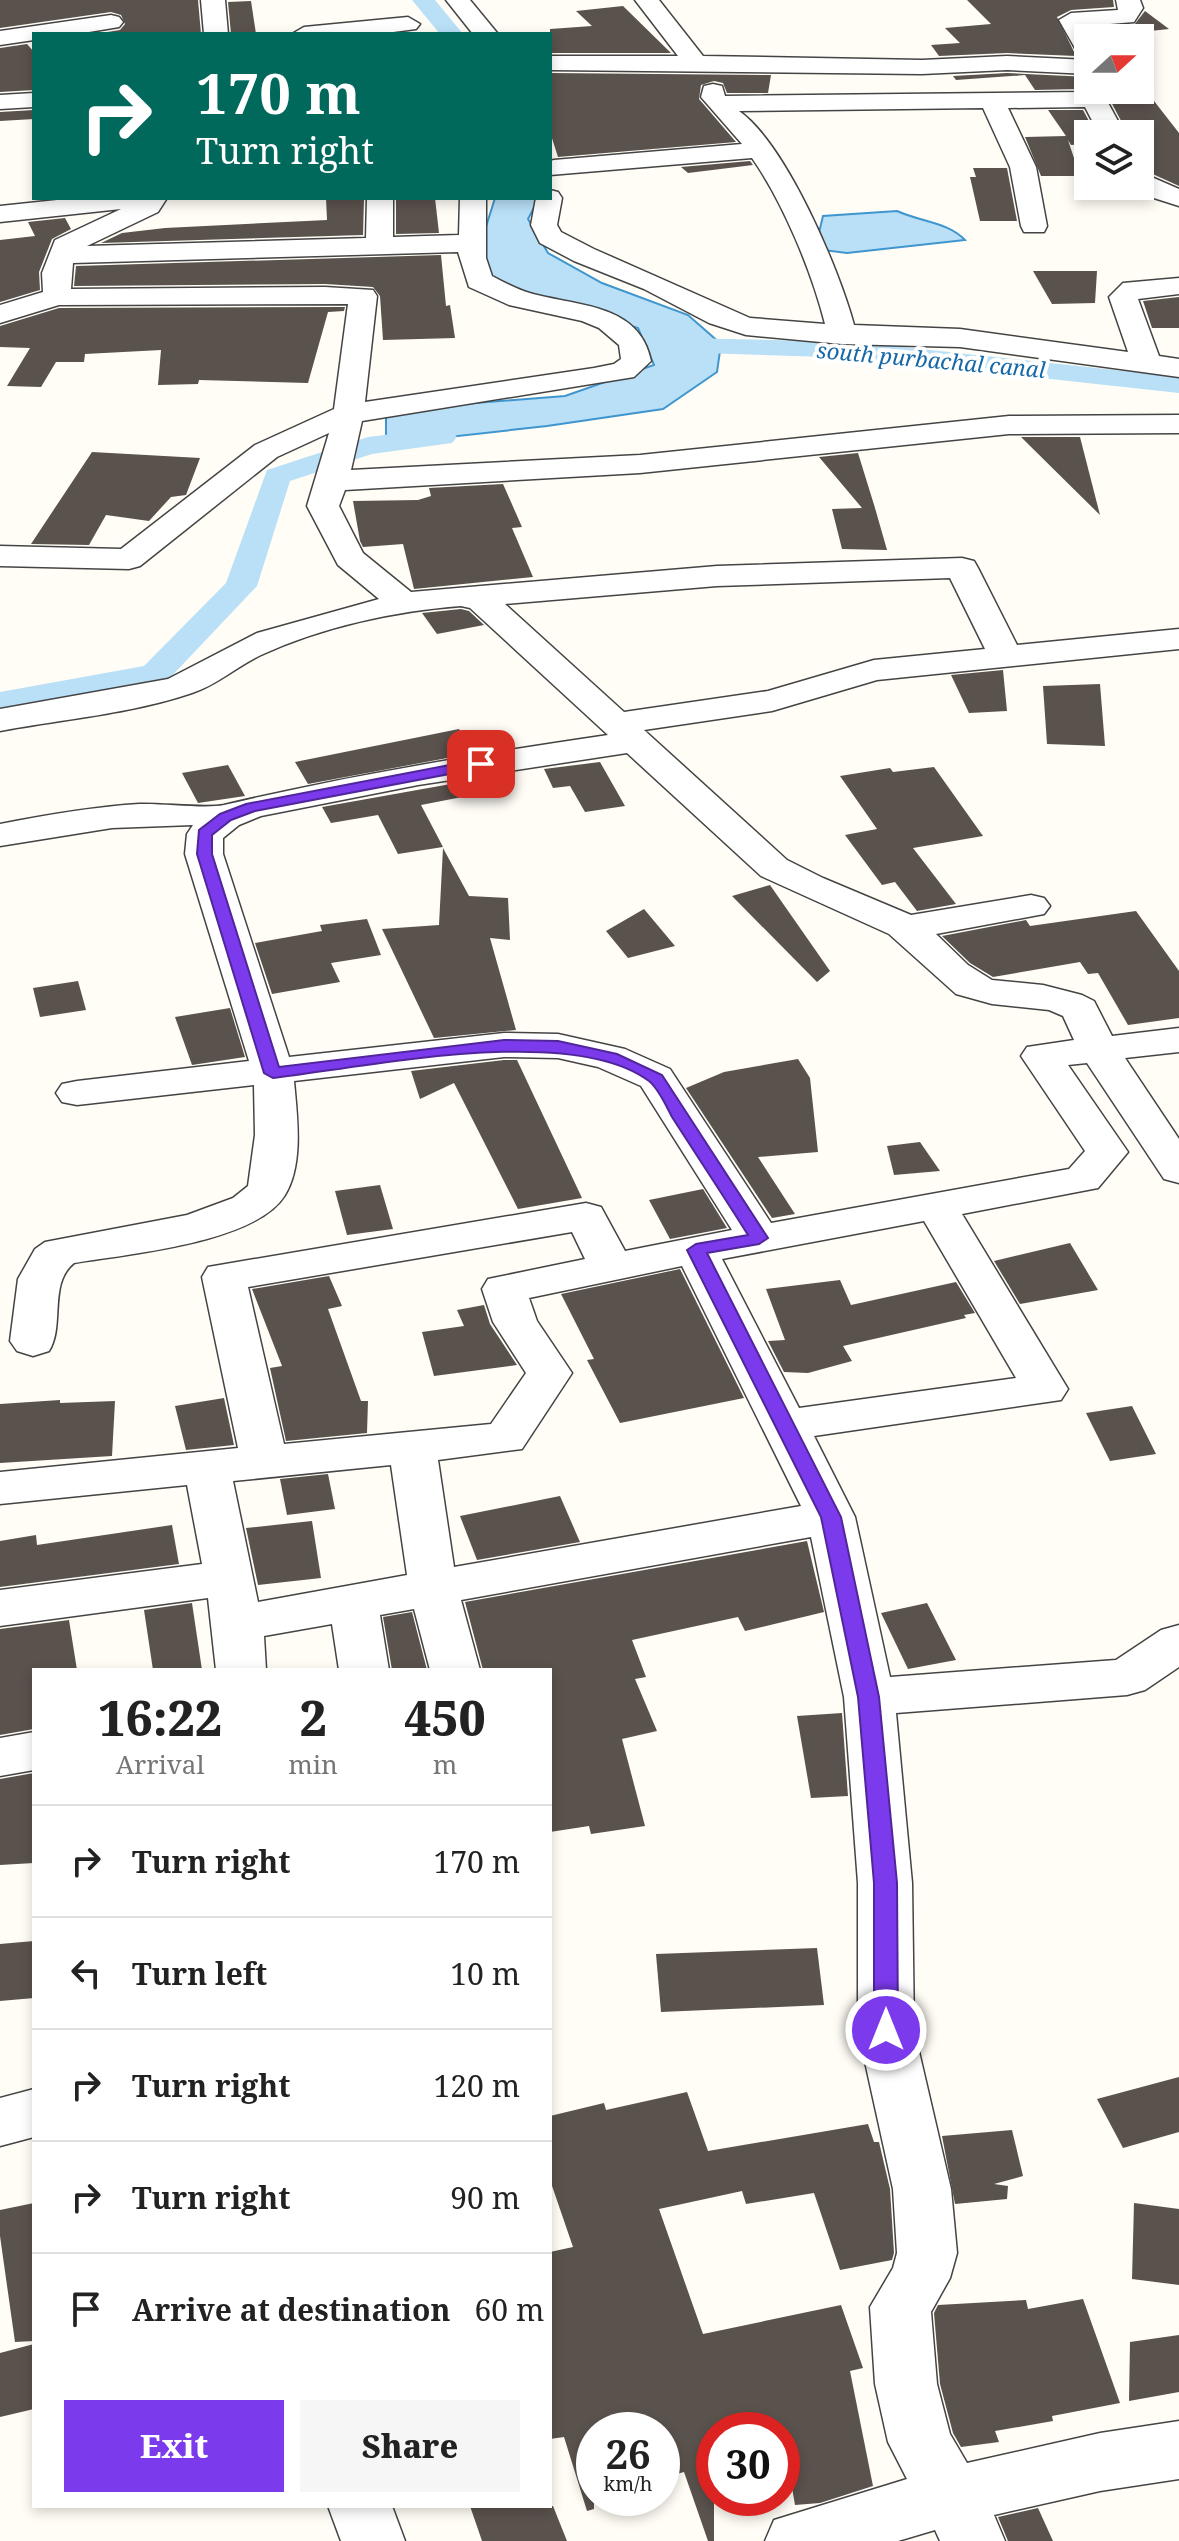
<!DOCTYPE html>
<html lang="en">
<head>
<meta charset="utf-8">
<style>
	:root { --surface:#fff; --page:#f6f6f6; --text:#222; --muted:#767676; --line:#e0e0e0; --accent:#7c3aed }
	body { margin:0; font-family:"Noto Serif",serif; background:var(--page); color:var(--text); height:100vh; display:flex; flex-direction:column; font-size:30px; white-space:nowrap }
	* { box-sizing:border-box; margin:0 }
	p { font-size:26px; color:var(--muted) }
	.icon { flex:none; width:44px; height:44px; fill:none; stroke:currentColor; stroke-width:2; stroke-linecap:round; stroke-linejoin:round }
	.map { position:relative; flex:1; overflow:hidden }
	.details { position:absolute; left:32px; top:1668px; width:520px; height:840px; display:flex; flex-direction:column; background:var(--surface); border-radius:0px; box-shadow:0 4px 12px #0003 }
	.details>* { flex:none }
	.banner { position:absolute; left:32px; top:32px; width:520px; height:168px; border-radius:0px; box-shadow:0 4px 12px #0003; background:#00695c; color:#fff; overflow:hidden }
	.needle { width:52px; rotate:69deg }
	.tools { position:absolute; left:1074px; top:24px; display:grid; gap:16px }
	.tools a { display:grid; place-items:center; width:80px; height:80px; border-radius:0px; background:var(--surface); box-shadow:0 4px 12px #0003; font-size:40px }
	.speed { position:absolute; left:576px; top:2412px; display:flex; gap:16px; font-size:40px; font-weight:700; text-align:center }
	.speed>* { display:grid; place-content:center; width:104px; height:104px; border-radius:50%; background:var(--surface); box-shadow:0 4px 12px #0003; line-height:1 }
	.speed small { font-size:20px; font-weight:400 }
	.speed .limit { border:12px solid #d22; background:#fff; color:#111 }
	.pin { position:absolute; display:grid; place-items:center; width:68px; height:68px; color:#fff; margin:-34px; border-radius:16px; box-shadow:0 4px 12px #0006 }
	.me { position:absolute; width:88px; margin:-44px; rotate:0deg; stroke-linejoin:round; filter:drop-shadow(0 0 6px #0008) }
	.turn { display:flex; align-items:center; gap:28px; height:168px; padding:0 32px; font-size:36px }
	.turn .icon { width:104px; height:104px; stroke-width:2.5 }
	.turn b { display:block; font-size:56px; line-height:68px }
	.eta { display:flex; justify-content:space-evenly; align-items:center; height:136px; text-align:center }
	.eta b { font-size:48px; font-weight:800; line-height:56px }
	.cta { display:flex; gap:16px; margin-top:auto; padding:16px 32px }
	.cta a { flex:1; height:92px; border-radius:0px; background:var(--accent); color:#fff; font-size:32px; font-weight:800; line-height:92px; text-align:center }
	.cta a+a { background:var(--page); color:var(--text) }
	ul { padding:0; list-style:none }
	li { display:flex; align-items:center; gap:24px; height:112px; padding:0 32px; border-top:2px solid var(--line) }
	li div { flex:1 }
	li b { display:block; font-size:30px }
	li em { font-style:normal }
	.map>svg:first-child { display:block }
	.water { fill:#b9e0f7; stroke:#3f96cf; stroke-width:2 }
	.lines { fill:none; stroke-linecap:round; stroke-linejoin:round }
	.canal { fill:#b9e0f7; fill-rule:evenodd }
	.building { fill:#5a524d }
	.minor-casing { stroke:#444; stroke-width:3 }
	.minor { fill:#fff; fill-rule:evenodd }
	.route { fill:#7c3aed; stroke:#51269a; stroke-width:2 }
	.labels { text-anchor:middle; stroke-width:8; stroke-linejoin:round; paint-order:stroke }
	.far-water-label { font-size:22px; font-style:italic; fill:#1768a6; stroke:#fff }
</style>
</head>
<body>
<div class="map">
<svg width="1179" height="2541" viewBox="0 0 1179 2541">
	<rect width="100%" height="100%" fill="#fffdf5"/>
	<g class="water">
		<polygon points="495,198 539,198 528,219 548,253 602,283 688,315 721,344 717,372 663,409 547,426 386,444 386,410 565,396 654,365 638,328 483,278 485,230"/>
		<path d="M897 211C921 222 948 222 965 240L847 253 815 249 823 216Z"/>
	</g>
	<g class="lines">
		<g class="canal">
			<polygon points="412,0 435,0 463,34 440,34"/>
			<polygon points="682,338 857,342 1179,377 1179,393 857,358 672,352 668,346 672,340"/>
			<polygon points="442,428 452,431 457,437 452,443 372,454 290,481 257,586 167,681 0,712 0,692 144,666 226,583 267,470 368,437"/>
		</g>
	</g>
	<g class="building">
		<polygon points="0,0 198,0 201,34 95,34 120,30 125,24 121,15 111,12 0,28"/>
		<polygon points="967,0 1113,0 1114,7 1071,10 1057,17 1076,56 1007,53 939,56 931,45 960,43 945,28 991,24"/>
		<polygon points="251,1 256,34 231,34 228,2"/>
		<polygon points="623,6 671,53 550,53 550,29 592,26 576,11"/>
		<polygon points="1145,11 1169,29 1122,34 1125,38 1096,38 1091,29 1134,25"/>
		<polygon points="27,44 34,52 34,90 0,92 0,48"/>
		<polygon points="550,73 771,75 768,93 727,93 723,83 714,81 701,85 699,99 736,142 558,157 550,132"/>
		<polygon points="1007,73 1088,77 1088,81 1080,89 1035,90 1025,75 956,80 953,76"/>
		<polygon points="1140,83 1179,133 1179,186 1146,171 1140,158 1140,134 1128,134 1109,98 1109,90 1140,90"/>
		<polygon points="34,110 34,119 0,121 0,112"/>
		<polygon points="1048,110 1083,110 1096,134 1088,134 1088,144 1071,145 1068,140 1080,176 1041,176 1025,137 1066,136"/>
		<polygon points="750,161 753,165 688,173 681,167"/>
		<polygon points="973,168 1007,168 1017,221 980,221 970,177 976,177"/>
		<polygon points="326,198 364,198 363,235 101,243 122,233 165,228 327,220"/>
		<polygon points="396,198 435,198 439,233 396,234"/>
		<polygon points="65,218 71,229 52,239 39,272 40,290 0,302 0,240 35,236 28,222"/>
		<polygon points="441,255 446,306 450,305 455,338 383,340 380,296 373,287 325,284 74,286 76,266"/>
		<polygon points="1033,271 1097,271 1095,303 1052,304"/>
		<polygon points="1179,297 1179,328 1152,328 1143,301"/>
		<polygon points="345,307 344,311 328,312 308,383 199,380 198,384 158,385 161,350 85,354 84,362 56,362 41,387 7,386 30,348 0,347 0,326 59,308"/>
		<polygon points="1021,437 1080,437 1100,515"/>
		<polygon points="92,452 200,458 186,495 171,497 149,521 106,515 89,545 31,544"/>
		<polygon points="858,453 875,508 887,550 842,549 832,509 862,508 819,457"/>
		<polygon points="503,484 522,527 512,528 533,577 414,589 403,544 363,547 360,541 353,501 418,500 431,496 429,488"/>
		<polygon points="461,609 469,611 484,625 437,634 422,613"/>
		<polygon points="1003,670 1007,711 969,713 951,675"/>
		<polygon points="1100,684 1105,746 1047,744 1043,686"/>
		<polygon points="459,729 474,753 308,784 295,762"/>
		<polygon points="600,762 625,806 585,812 570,786 553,788 544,769"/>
		<polygon points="228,765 245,796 198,803 182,773"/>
		<polygon points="934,767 983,836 913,848 956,904 917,911 895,882 882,885 845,835 877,829 840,776 890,768 893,772"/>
		<polygon points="490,777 498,790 421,805 443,847 398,854 378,815 331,823 322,807"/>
		<polygon points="443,848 469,896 508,898 510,940 490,938 516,1030 434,1038 382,929 439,925"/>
		<polygon points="770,885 830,971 817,982 732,896"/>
		<polygon points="644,909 675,946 628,958 606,931"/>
		<polygon points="1136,911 1179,971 1179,1018 1128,1025 1098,973 1088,974 1080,962 993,977 970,963 942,936 1026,920 1030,926"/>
		<polygon points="367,919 381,955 331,963 340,982 272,994 255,943 322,931 320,925"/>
		<polygon points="78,981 86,1010 40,1017 33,988"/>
		<polygon points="230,1008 245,1057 192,1065 175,1017"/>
		<polygon points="798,1059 810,1078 818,1152 758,1157 795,1214 772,1218 686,1088 724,1072"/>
		<polygon points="504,1060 517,1060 582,1198 518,1209 454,1083 420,1099 411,1071"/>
		<polygon points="920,1142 940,1171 894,1175 887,1146"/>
		<polygon points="380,1185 393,1229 347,1235 335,1191"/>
		<polygon points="703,1189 727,1228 670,1239 649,1200"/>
		<polygon points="1070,1243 1098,1290 1020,1304 994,1261"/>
		<polygon points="680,1269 744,1398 620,1423 587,1360 594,1359 561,1294"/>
		<polygon points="329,1276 342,1306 328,1309 361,1401 368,1401 367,1433 286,1441 270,1368 282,1366 252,1289"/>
		<polygon points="840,1280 851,1305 956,1282 975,1313 964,1315 966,1318 843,1346 852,1361 808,1373 784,1372 768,1341 785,1340 766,1289"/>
		<polygon points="484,1305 490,1324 517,1365 434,1376 422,1332 464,1326 457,1310"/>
		<polygon points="224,1398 234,1445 186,1450 175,1406"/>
		<polygon points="60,1400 60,1403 115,1401 112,1456 0,1463 0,1404"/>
		<polygon points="1132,1406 1156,1454 1110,1461 1086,1413"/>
		<polygon points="328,1474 335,1509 287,1515 280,1479"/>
		<polygon points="560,1496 580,1542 477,1560 460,1516"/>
		<polygon points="312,1521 321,1578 258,1585 246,1528"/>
		<polygon points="172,1525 179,1564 0,1587 0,1541 36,1535 37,1545"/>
		<polygon points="807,1541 824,1612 745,1631 738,1617 632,1640 646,1677 635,1679 657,1731 622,1739 645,1826 591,1834 589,1826 550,1832 550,1670 483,1670 465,1602"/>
		<polygon points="192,1603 202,1670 153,1670 144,1610"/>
		<polygon points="927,1603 956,1660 908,1669 881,1613"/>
		<polygon points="412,1612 427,1670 392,1670 383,1617"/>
		<polygon points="69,1620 77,1670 34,1670 34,1729 0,1735 0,1629"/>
		<polygon points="842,1713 848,1796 811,1798 797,1716"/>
		<polygon points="34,1773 34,1863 0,1865 0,1779"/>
		<polygon points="34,1941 34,1998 0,2001 0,1944"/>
		<polygon points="817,1948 824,2005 661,2012 656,1954"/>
		<polygon points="1179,2077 1179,2132 1123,2148 1097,2099"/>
		<polygon points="687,2092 708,2151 868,2124 874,2142 879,2142 890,2189 894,2253 892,2260 840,2270 814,2193 746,2204 742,2191 659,2209 703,2334 841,2305 863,2368 850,2371 873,2486 820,2503 795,2505 782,2430 714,2430 714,2541 708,2541 684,2472 662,2478 662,2430 594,2430 594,2509 587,2511 564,2437 550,2439 550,2252 573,2247 550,2180 550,2116 604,2103 606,2110"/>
		<polygon points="1012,2130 1023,2176 994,2184 1008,2186 1007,2199 955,2204 942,2136"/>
		<polygon points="34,2203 34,2341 15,2342 0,2236 0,2210"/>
		<polygon points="1134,2203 1179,2209 1179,2285 1132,2279"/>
		<polygon points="1083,2299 1120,2403 1052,2416 1053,2421 995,2431 999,2442 961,2447 953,2433 940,2384 934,2313 938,2305 1026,2300 1028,2309"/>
		<polygon points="1179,2335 1179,2392 1129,2401 1130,2342"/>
		<polygon points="34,2344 34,2409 0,2417 0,2353"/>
		<polygon points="470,2506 553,2506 567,2541 482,2541"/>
		<polygon points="1038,2508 1053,2541 1008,2541 998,2517"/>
	</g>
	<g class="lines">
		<defs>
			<g id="minor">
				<polygon points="201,0 225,0 228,34 204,34"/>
				<polygon points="446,0 470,0 498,34 473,34"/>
				<polygon points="635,0 659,0 703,56 922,60 1007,56 1088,60 1088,74 1007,70 922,74 550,70 550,56 678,56"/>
				<polygon points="1116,0 1140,0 1143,8 1134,22 1086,26 1093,38 1088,38 1088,57 1079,55 1059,20 1071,13 1118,10"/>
				<polygon points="111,15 119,17 123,22 119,27 77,34 34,34 34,40 0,45 0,31"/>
				<polygon points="408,17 420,24 416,29 378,34 292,34 304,27"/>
				<path d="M713 84 722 86 725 96 1082 92 1088 84V90H1106V99L1125 134H1099L1085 107 1008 108 1036 167 1047 226 1044 232H1024L1021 226 1010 167 983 108 739 111C786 144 839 269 854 325L960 329 1128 352 1109 297 1123 283 1179 278V294L1138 299 1159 356 1179 359V377L960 347 842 344 746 335 709 323 644 289 574 261 540 243 531 225 536 198H550V190L558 192 562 198 557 225 561 232 594 249 750 318 825 324C812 272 783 202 752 158L550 175V161L554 160 742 144 701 97 704 86Z"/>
				<polygon points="34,93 34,107 0,109 0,95"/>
				<polygon points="1140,172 1179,189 1179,206 1135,192 1131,186 1140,186"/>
				<path d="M76 198H167L158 212 87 246 366 238 367 198H393V237L459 235 460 198H486V258L492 276C505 283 518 290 533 294 578 306 640 304 651 361L634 377 362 421 351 470 640 455 1009 416 1179 415V433L1009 434 640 473 345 490 339 506 363 553 411 592 717 566 962 558 974 561 978 568 1017 645 1179 629V649L877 680 772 711 644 730 787 860 823 878 911 915 1031 895 1044 898 1050 906 1044 914 936 934 968 965 992 980 1043 985 1082 995 1094 1001 1112 1036 1179 1028V1052L1125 1058 1179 1139V1183L1164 1179 1087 1063 1068 1065 1128 1152 1098 1188 962 1214 1068 1389 1061 1400 814 1436 855 1517 890 1677 1116 1660 1161 1630 1179 1625V1667L1145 1690 1127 1695 896 1713 912 1883 914 2030 951 2189 957 2253 950 2278 931 2312 937 2384 950 2434 967 2463 1100 2433 1179 2421V2479L1100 2491 994 2515 1005 2541H940L935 2530 898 2541H765L774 2520 907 2479 888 2442 875 2384 870 2307 893 2268 897 2253 893 2189 858 2030V1883L844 1697 811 1537 461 1600 480 1670H430L414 1609 380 1615 389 1670H339L332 1624 264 1636 266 1670H216L208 1598 0 1626V1590L202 1564 187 1485 0 1504V1472L238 1448 202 1277 208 1267 586 1203 601 1207 625 1251 732 1230 641 1086 598 1067 558 1058 504 1057 294 1081C297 1115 304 1164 285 1195 256 1243 126 1254 74 1263 48 1284 65 1326 49 1351L33 1356 17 1351 10 1341 18 1279 35 1249 45 1242 187 1215 233 1198 248 1186 255 1135 254 1085 77 1105 62 1102 56 1093 62 1084 77 1081 249 1061 185 854 187 834 193 825 112 828 0 846V824C46 815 92 807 139 804 162 803 205 809 224 805 351 775 479 754 608 735L470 608 461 606C394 611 322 627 261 655 237 666 217 685 192 693 130 714 64 719 0 731V709L168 679 257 633 379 599 338 565 307 506 329 433 277 457 140 566 129 569 0 566V546L121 549 255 445 334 409 348 304 59 305 0 323V305L43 292 42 273 55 240 121 209 0 222V206ZM458 252 469 287 509 305 582 321 599 328 619 345 621 359 614 364 594 368 365 402 377 296 373 290 325 287 71 289 73 263ZM950 578 985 649 874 660 768 691 624 712 505 604 717 586ZM627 753 761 876 889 934 956 994 992 1004 1049 1010 1063 1016 1074 1040 1027 1047 1021 1056 1085 1151 1069 1169 771 1223 670 1069 625 1049 558 1034 504 1033 289 1057 223 854V838L239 825 261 816 418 785ZM924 1221 1016 1378 799 1408 722 1259ZM572 1232 585 1259 488 1279 482 1289 493 1322 526 1373 491 1424 284 1444 248 1287ZM682 1266 801 1506 454 1567 438 1460 522 1449 572 1373 537 1321 529 1298ZM391 1465 407 1575 258 1602 233 1481Z"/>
				<polygon points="34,1732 34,1770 0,1776 0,1738"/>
				<polygon points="34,2089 34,2137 0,2146 0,2098"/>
				<polygon points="328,2506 392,2506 405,2541 341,2541"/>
			</g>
		</defs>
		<use href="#minor" class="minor-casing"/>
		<use href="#minor" class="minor"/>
	</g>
	<path class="route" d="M481 759 488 764 486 767 255 811 231 820 212 835V854L279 1067 504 1040 558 1041 617 1054 662 1075 768 1238 759 1244 707 1253 841 1517 879 1697 897 1883 898 2030 894 2036H878L874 2030V1883L858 1697 821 1517 687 1250 696 1244 748 1235C723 1195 697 1156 672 1117 666 1106 659 1089 649 1081 572 1023 366 1067 273 1078L264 1073 197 854 199 830 220 814 246 804Z"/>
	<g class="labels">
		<g class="far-water-label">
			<text transform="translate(931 360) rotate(5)" y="8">south purbachal canal</text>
		</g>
	</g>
</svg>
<div class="tools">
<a><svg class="needle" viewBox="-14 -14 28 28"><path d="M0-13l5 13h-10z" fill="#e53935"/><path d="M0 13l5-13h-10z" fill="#767676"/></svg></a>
<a><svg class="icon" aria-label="layers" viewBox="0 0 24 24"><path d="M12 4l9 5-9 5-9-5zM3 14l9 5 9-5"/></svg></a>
</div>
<div class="speed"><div>26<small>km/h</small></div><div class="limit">30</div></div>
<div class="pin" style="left:481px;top:764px;background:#d93025"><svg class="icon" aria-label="arrive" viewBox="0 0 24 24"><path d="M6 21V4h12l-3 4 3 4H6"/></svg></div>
<svg class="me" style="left:886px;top:2030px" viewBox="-20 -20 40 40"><circle r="17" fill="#7c3aed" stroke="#fff" stroke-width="3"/><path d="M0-11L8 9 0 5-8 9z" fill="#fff"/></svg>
<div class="banner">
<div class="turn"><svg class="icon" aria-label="right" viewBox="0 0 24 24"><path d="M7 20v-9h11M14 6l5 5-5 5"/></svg><div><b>170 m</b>Turn right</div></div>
</div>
<section class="details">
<div class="eta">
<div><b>16:22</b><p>Arrival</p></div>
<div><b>2</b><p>min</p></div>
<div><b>450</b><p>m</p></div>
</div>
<ul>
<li><svg class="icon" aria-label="right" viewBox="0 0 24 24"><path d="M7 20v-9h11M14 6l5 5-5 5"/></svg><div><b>Turn right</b></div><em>170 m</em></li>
<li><svg class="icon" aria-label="left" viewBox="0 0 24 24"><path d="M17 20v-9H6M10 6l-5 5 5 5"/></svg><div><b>Turn left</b></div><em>10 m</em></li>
<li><svg class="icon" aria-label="right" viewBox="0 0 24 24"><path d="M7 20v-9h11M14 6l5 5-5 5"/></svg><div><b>Turn right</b></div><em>120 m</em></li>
<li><svg class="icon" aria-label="right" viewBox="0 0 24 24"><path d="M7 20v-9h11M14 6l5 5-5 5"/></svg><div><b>Turn right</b></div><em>90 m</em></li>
<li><svg class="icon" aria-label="arrive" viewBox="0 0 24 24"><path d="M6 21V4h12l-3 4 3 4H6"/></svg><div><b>Arrive at destination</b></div><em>60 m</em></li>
</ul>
<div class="cta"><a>Exit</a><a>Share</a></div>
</section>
</div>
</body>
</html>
